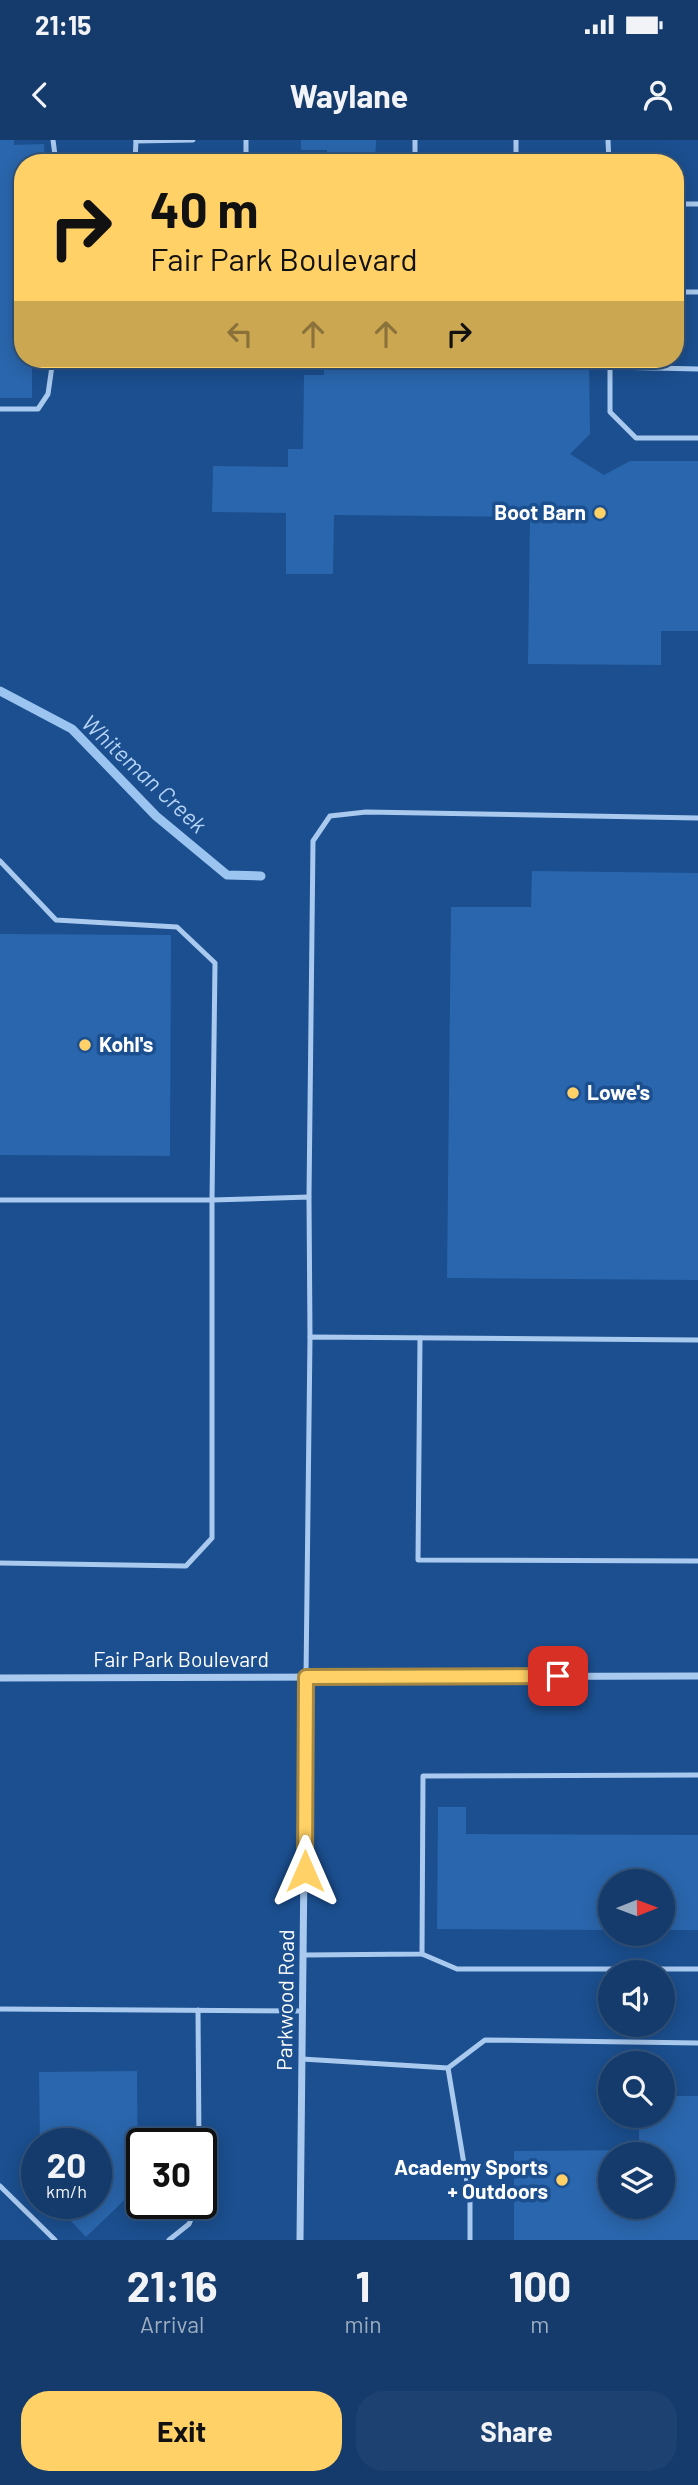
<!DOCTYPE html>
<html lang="en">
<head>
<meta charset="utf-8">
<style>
	:root { --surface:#143b6b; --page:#1d4271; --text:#f1f3f6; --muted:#9dadc1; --line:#33557e; --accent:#ffd166 }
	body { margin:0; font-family:Barlow,sans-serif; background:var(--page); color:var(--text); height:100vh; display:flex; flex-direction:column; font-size:26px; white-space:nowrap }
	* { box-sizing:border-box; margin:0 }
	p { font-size:23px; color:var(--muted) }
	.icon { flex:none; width:38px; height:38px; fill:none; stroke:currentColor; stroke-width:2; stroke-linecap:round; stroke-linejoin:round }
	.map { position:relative; height:2100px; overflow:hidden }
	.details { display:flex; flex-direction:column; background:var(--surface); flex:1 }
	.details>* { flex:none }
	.hud { position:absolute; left:14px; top:14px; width:670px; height:214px; border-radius:28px; box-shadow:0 4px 18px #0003,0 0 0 2px var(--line); background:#ffd166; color:#111; overflow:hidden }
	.needle { width:46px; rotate:89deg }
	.fabs { position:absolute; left:598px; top:1729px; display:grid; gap:14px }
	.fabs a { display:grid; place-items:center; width:77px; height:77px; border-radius:50%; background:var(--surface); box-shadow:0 4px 18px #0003,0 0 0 2px var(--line); font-size:35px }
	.speed { position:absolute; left:21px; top:1988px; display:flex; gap:14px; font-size:35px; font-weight:700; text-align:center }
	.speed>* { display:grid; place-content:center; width:91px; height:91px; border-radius:50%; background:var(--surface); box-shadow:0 4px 18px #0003,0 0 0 2px var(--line); line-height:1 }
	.speed small { font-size:18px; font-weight:400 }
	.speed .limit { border:4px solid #111; border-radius:10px; background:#fff; color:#111 }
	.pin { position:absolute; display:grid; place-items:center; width:60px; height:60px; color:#fff; margin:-30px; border-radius:14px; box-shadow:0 4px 10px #0006 }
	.me { position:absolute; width:77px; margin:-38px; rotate:0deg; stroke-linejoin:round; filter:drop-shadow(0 0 5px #0008) }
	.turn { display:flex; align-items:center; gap:24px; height:147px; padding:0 21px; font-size:32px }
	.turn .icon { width:91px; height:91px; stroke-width:2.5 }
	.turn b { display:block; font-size:49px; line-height:60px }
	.lanes { display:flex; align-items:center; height:66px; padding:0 21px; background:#0003; justify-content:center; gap:35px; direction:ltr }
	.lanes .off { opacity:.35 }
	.eta { display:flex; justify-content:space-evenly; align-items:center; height:119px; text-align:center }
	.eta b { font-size:42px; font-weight:700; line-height:49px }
	.primary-button { display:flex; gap:14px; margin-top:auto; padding:14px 21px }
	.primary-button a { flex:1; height:80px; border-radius:28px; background:var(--accent); color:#111; font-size:28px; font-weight:700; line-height:80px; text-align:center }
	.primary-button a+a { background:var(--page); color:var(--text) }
	.status { display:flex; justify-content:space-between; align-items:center; height:49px; padding:0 35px; background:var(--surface); direction:ltr }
	.status svg { height:19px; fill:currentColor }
	header { display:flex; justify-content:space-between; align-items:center; height:91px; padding:0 21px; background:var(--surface); font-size:32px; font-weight:700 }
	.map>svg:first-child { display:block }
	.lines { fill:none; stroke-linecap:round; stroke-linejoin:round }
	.stream { stroke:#9cc4f0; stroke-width:9 }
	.building { fill:#2a66ad; fill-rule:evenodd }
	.lane { stroke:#a9c9ee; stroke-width:5 }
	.street { stroke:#a9c9ee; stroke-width:7 }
	.route-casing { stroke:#a68842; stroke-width:18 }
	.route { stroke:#ffd166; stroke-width:12 }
	.poi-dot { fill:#ffd166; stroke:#1b4f8f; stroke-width:2.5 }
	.labels { text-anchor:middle; stroke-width:7; stroke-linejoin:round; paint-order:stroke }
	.poi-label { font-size:21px; font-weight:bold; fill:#fff; stroke:#1b4f8f; text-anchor:end }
	.street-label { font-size:21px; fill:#fff; stroke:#1b4f8f }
	.water-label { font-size:23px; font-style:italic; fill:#b5d3f5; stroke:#1b4f8f }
</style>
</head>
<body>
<div class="status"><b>21:15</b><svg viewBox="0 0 49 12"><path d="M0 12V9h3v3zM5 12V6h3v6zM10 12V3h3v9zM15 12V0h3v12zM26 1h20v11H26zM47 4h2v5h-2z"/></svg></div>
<header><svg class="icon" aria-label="back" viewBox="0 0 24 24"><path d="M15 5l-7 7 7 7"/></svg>Waylane<svg class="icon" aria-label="person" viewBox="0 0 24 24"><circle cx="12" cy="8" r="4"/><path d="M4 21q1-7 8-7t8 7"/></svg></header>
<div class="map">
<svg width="698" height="2100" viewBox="0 0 698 2100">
	<rect width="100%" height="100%" fill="#1b4f8f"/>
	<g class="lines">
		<polyline class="stream" points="0,551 72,589 156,676 227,735 261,736"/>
	</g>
	<g class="building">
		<polygon points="0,0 14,0 14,5 44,4 45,23 23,23 23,219 32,219 32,258 0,258"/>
		<polygon points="301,0 376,0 375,23 327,23 327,10 301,10"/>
		<polygon points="324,219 589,219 590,294 570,314 604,335 630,321 698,321 698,491 661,491 661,525 528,524 530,377 334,375 333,434 286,434 286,373 212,372 213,326 288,327 288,309 303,309 304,235 324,235"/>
		<polygon points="532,731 698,733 698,1140 447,1138 451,767 531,767"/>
		<polygon points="0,794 171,795 170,1016 0,1015"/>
		<polygon points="438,1667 466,1667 466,1694 698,1695 698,1790 663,1790 663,1741 611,1741 611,1790 437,1789"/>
		<polygon points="137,1931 138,2047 86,2097 54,2063 96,2063 96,2004 40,2004 39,1932"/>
		<path d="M663 1956H698V2100H514V2011L639 2010V1976H663ZM611 2014H663V2067H611Z"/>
		<polygon points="37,2010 37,2045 19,2027"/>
	</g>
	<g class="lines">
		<g class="lane">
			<polyline points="53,0 56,23"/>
			<polyline points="415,0 415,23"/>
			<polyline points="516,0 516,23"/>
			<polyline points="608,0 609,23"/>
			<polyline points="136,1 193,0"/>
			<polyline points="135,23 136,0"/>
			<polyline points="246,23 246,0"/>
			<polyline points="676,64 698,64"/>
			<polyline points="676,152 698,152"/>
			<polyline points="610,219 610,272 636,298 698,298"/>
			<polyline points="610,227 698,229"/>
			<polyline points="0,269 38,269 48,254 53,219"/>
			<polyline points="0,721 56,780 177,787 215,823 212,1060 309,1057 310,1197"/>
			<polyline points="309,1057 313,701 330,676 366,672 698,678"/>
			<polyline points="0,1060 212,1060 212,1398 186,1426 0,1423"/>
			<polyline points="420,1198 418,1420 698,1421"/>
			<polyline points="306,1537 310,1197 698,1200"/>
			<polyline points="422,1814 457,1829 698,1829"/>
			<polyline points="305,1815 422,1814 423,1636 698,1635"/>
			<polyline points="0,1869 303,1871"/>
			<polyline points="198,1870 199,2004"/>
			<polyline points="302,1919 448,1928 485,1900 698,1903"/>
			<polyline points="448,1928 470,2060 470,2100"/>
			<polyline points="0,2046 55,2100"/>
			<polyline points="169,2100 189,2084 198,2063"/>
		</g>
		<g class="street">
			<polyline points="0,1538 698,1536"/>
			<polyline points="300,2100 306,1537"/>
		</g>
	</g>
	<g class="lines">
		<defs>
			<polyline id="route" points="305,1731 306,1537 558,1536"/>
		</defs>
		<use href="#route" class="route-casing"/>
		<use href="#route" class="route"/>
	</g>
	<g class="poi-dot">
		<circle cx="600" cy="373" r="7"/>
		<circle cx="85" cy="905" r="7"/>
		<circle cx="573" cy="953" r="7"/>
		<circle cx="562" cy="2040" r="7"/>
	</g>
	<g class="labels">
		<g class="poi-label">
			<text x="586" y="380">Boot Barn</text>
			<text x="99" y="912" text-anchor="start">Kohl's</text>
			<text x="587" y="960" text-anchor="start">Lowe's</text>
			<text x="548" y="2035">Academy Sports<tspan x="548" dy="24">+ Outdoors</tspan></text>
		</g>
		<g class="street-label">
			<text x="181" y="1527">Fair Park Boulevard</text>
			<text transform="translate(286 1860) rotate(-89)" y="7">Parkwood Road</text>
		</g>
		<g class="water-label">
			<text transform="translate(144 634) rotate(43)" y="8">Whiteman Creek</text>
		</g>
	</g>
</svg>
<div class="fabs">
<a><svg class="needle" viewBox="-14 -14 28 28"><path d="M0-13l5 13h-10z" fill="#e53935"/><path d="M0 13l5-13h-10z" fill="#9dadc1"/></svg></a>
<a><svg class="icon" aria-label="sound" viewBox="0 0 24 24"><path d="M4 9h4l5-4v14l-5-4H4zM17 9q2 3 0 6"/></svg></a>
<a><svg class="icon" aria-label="search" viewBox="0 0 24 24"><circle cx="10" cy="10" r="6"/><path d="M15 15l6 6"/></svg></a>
<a><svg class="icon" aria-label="layers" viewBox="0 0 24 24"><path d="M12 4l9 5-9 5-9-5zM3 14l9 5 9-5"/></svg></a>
</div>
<div class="speed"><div>20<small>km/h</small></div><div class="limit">30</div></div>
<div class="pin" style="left:558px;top:1536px;background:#d93025"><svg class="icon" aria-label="arrive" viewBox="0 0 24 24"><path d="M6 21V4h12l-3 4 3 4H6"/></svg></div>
<svg class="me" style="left:305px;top:1731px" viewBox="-20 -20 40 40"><path d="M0-17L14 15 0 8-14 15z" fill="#ffd166" stroke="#fff" stroke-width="4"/></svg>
<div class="hud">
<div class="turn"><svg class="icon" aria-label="right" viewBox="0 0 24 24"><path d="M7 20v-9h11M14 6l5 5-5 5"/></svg><div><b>40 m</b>Fair Park Boulevard</div></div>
<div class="lanes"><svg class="icon off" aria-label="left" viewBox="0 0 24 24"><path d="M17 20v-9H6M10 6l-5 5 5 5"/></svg><svg class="icon off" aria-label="ahead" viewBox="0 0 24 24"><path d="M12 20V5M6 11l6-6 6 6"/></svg><svg class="icon off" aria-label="ahead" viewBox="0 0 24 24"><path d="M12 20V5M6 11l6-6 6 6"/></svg><svg class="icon" aria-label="right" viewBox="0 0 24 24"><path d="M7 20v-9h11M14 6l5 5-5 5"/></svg></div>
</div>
</div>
<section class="details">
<div class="eta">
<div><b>21:16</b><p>Arrival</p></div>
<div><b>1</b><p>min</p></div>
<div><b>100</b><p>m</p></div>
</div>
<div class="primary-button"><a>Exit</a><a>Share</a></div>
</section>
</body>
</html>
